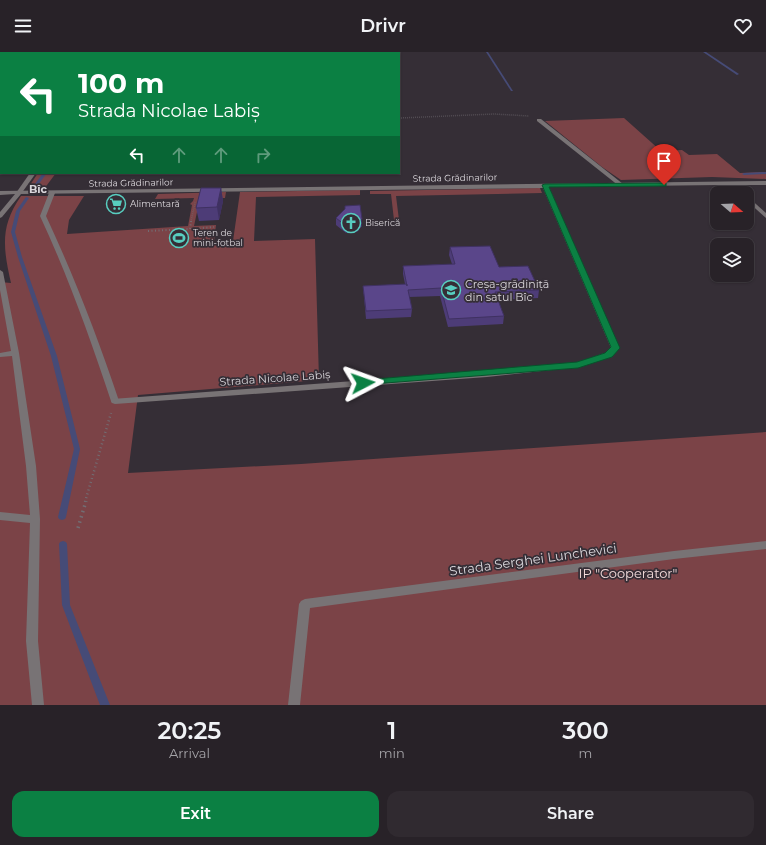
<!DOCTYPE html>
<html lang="en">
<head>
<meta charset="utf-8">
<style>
	:root { --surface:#282228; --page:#302a30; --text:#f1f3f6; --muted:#a5a4a8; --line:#443f45; --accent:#0b8043 }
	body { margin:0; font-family:Montserrat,sans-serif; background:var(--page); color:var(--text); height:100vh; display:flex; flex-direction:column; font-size:15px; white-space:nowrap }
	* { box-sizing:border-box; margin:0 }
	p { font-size:13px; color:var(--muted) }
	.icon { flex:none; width:22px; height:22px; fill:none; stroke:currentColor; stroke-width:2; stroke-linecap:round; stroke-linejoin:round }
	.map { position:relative; height:653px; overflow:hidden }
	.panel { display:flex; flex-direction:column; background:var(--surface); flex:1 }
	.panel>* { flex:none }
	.banner { position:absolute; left:0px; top:0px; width:400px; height:122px; box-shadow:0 1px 3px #0004,0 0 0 1px var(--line); background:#0b8043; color:#fff; overflow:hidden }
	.needle { width:26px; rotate:109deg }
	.fabs { position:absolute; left:710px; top:134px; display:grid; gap:8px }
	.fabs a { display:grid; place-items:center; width:44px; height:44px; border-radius:8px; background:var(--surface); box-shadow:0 1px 3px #0004,0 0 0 1px var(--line); font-size:20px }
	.pin { position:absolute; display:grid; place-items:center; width:34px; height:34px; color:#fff; margin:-41px -17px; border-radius:50% 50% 50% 0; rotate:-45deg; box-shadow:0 0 4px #0007 }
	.pin .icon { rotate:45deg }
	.me { position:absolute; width:44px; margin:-22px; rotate:86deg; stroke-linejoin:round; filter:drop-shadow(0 0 3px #0008) }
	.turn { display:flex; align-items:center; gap:14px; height:84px; padding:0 12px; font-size:18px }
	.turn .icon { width:52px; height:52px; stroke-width:2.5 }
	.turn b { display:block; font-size:28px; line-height:34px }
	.lanes { display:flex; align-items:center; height:38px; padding:0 12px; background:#0003; justify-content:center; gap:20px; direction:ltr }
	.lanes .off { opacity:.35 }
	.eta { display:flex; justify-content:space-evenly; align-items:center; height:68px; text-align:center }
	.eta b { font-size:24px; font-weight:600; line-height:28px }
	.action { display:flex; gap:8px; margin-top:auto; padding:8px 12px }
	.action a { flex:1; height:46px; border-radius:12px; background:var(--accent); color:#fff; font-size:16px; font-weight:600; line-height:46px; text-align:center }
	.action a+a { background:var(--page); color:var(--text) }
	header { display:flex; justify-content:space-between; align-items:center; height:52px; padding:0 12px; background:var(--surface); font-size:18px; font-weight:600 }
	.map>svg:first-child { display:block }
	.green { fill:#7b4347 }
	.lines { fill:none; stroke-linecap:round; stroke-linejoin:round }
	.stream { fill:#464b77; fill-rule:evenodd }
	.path-far3 { stroke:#726d73; stroke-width:1.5; stroke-dasharray:0.5 1.5; stroke-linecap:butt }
	.path-far2 { stroke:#726d73; stroke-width:2; stroke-dasharray:1 2.5; stroke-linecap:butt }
	.path-far1 { stroke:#726d73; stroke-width:2.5; stroke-dasharray:1 3; stroke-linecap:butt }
	.path { stroke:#726d73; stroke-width:3.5; stroke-dasharray:1.5 4; stroke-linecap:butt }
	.lane { fill:#787375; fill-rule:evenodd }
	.street { fill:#787375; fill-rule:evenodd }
	.wall { fill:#4d3c77 }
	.shaded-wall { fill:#3f3161 }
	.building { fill:#5a468a; stroke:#3f3161 }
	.route { fill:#0b8043; stroke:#07532c }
	.labels { text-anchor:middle; stroke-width:3.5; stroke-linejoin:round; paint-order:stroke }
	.far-street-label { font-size:9px; fill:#dad6db; stroke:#352e36 }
	.far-poi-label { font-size:9px; fill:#dad6db; stroke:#352e36; text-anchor:start }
	.far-quarter-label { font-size:11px; font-weight:bold; fill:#dad6db; stroke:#352e36 }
	.poi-label { font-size:11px; fill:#dad6db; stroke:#352e36; text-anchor:start }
	.street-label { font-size:11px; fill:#dad6db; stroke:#352e36 }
	.near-street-label { font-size:13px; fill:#dad6db; stroke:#352e36 }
	.near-park-label { font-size:13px; fill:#f6dddd; stroke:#352e36 }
</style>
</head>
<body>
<header><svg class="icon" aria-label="menu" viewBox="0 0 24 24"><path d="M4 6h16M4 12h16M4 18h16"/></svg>Drivr<svg class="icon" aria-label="heart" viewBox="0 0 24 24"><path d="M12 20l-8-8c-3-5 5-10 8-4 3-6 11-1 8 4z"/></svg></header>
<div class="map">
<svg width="766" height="653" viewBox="0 0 766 653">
	<rect width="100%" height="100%" fill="#352e36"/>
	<g class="green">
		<polygon points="624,66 661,99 682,98 689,103 717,102 740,121 766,120 766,127 712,125 621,128 602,115 545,69"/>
		<polygon points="38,121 56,121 44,137 30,137 30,133"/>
		<polygon points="540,136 542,141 396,144 399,168 394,168 391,142 370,142 370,139"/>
		<path d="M360 138V143L256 145 254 189 315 187 319 328 138 343 128 421 301 412 766 380V653H0V230L11 231C3 196 0 174 21 144H84L69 168 67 182 188 174 192 153 190 152 193 149 194 146 155 147 158 142 226 140 225 146H200L194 174 216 173 214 190 233 189 240 140Z"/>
	</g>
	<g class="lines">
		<g class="stream">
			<polygon points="137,0 140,0 140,1"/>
			<polygon points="486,0 488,0 513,39 511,39"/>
			<polygon points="703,0 706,0 739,22 737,23"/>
			<polygon points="766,120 766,122 744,123 742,122 744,121"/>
			<polygon points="43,121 47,121 35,137 33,137 32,136"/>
			<polygon points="26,145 29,146 20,159 15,180 22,205 57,304 80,397 66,465 65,467 62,468 59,467 58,465 74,397 51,304 18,205 11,180 16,159"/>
			<polygon points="63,489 66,490 67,492 70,553 110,653 100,653 62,553 59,492 60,490"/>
		</g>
		<g class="path-far3">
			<polyline points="399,66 494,62 529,64"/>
			<polyline points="191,170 195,150"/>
		</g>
		<g class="path-far2">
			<polyline points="191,169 190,177 214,175"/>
			<polyline points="148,179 190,177"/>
		</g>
		<polyline class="path-far1" points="85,450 111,361"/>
		<polyline class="path" points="78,476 86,449"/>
		<g class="lane">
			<polygon points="125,0 129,0 124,1"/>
			<polygon points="537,67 541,67 623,132 623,134 619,134 537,69"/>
			<polygon points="30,121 36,121 21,142 17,142 16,141"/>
			<path d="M52 139 55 141 46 164C74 224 98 286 119 349L118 351H112L111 349C90 286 68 224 40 164L49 141Z"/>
		</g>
		<g class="street">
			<polygon points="766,129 766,133 728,133 742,141 735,141 721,133 549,135 619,296 611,305 577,315 487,325 115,352 112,351 111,349 112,347 487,319 576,311 605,301 611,296 543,136 21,142 2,165 0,166 0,160 15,142 0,143 0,139"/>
			<polygon points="747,144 766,161 766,166 747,149"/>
			<polygon points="0,218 3,220 19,301 36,414 40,467 38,589 44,653 32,653 26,589 30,471 0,468 0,460 30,463 26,414 12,304 0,305 0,301 11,299 0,238"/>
			<polygon points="766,489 766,497 674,507 310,556 300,653 288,653 299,552 301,549 305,547 674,499"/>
		</g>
	</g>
	<g class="wall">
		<polygon points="221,136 223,149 219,168 199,169 196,156"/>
		<polygon points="336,166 362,167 362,174 357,180 346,181 336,173"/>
		<polygon points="450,195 499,215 539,238 538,246 498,248 504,264 503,272 448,275 440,244 409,245 412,257 411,265 366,267 363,234 405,232 403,222 403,214 452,212 449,203"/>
	</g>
	<g class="shaded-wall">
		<polygon points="221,136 223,149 219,168 217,155"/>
		<polygon points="362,167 362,174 357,180 346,181 346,174"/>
	</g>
	<g class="building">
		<polygon points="201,136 221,136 217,155 196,156"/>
		<polygon points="360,153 362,167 357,173 346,174 336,166 345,157 345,154"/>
		<polygon points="490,194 499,215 528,214 539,238 495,240 504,264 449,267 441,236 408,238 412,257 366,259 363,234 407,232 407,234 403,214 455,212 450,195"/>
	</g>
	<polygon class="route" points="664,131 666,131 666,134 549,135 620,296 612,305 578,316 360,333 359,331 363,328 577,310 605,301 611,295 542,133 545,132"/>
	<defs>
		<symbol id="supermarket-ring" viewBox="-11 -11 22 22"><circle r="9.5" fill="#352e36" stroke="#58cec0" stroke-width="1.5"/><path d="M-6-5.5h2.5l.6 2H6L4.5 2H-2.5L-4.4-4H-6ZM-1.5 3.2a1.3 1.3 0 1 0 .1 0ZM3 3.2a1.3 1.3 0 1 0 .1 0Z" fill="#58cec0"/></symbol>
		<symbol id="church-ring" viewBox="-11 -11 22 22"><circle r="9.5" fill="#352e36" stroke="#58cec0" stroke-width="1.5"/><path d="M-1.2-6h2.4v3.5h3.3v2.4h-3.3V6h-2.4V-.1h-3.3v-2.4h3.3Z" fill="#58cec0"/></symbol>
		<symbol id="stadium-ring" viewBox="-11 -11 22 22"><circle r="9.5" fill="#352e36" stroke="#58cec0" stroke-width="1.5"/><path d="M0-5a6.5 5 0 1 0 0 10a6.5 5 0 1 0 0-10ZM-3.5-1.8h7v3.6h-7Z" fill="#58cec0"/></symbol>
		<symbol id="school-ring" viewBox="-11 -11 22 22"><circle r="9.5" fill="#352e36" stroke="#58cec0" stroke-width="1.5"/><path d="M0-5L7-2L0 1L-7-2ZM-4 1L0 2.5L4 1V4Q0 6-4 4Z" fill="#58cec0"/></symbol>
	</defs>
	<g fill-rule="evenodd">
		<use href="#supermarket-ring" x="105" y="141" width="22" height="22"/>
		<use href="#church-ring" x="340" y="160" width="22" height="22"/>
		<use href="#stadium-ring" x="168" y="175" width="22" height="22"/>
		<use href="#school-ring" x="440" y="227" width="22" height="22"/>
	</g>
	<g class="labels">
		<g class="far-street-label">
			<text transform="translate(455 126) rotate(-1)" y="3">Strada Grădinarilor</text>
			<text transform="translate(131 131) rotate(-1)" y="3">Strada Grădinarilor</text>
		</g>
		<g class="far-poi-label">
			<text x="130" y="155">Alimentară</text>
			<text x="365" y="174">Biserică</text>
			<text x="193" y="184">Teren de<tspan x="193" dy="10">mini-fotbal</tspan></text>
		</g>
		<g class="far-quarter-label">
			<text x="38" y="141">Bîc</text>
		</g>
		<g class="poi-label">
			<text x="465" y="236">Creșa-grădiniță<tspan x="465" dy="13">din satul Bîc</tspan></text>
		</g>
		<g class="street-label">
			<text transform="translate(275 326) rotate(-4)" y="4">Strada Nicolae Labiș</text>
		</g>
		<g class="near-street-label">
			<text transform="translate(533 507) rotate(-8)" y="5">Strada Serghei Lunchevici</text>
		</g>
		<g class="near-park-label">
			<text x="628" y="526">IP "Cooperator"</text>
		</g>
	</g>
</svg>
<div class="fabs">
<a><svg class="needle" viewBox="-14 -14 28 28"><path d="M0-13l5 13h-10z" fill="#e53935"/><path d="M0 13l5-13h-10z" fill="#a5a4a8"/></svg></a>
<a><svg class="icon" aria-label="layers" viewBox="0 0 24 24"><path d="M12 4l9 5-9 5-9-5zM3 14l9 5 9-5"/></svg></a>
</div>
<div class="pin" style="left:664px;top:133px;background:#d93025"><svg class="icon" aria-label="arrive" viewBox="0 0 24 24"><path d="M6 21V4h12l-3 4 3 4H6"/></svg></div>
<svg class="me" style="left:363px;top:331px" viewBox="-20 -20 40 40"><path d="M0-17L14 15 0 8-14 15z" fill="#0b8043" stroke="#fff" stroke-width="4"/></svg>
<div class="banner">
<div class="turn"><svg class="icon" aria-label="left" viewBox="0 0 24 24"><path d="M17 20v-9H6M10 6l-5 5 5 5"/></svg><div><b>100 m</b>Strada Nicolae Labiș</div></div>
<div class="lanes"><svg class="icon" aria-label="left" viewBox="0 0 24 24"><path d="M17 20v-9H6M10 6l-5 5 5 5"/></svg><svg class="icon off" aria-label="ahead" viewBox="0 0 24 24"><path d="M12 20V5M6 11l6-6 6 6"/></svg><svg class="icon off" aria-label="ahead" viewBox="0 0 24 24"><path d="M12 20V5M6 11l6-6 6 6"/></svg><svg class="icon off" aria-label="right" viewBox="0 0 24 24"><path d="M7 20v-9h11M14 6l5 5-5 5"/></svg></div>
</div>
</div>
<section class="panel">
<div class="eta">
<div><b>20:25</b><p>Arrival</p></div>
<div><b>1</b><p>min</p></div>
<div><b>300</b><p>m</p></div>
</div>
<div class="action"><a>Exit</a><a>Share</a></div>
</section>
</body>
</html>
